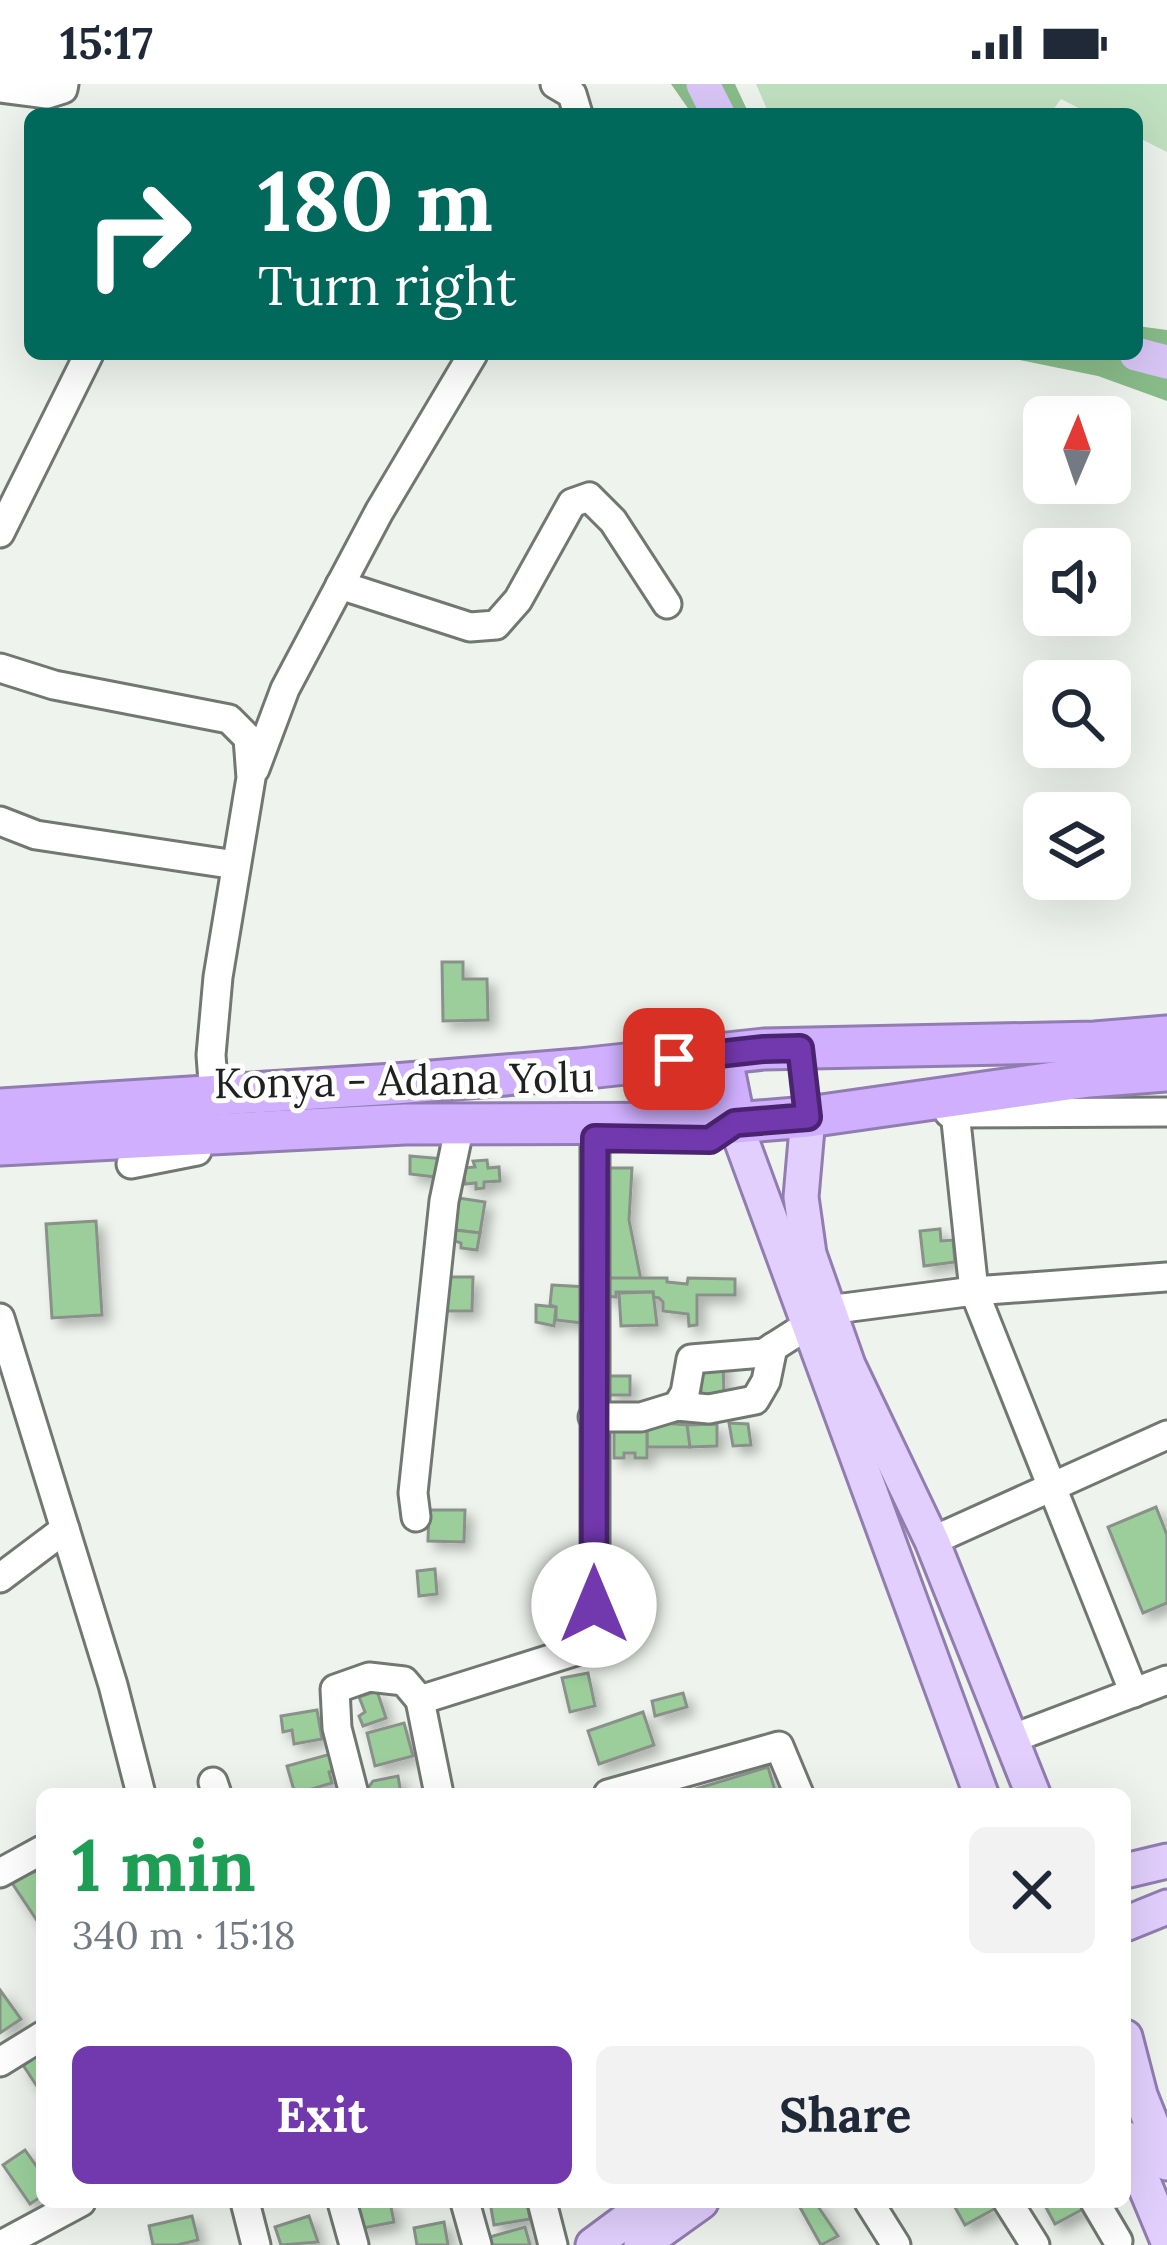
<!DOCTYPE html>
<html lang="en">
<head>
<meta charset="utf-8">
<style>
	:root { --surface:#fff; --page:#f2f2f3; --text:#1f2937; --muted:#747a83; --accent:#7238ae }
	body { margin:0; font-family:Lora,serif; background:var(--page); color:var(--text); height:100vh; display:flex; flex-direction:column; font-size:45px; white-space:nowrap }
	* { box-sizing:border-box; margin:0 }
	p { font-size:39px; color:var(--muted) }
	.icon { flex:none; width:66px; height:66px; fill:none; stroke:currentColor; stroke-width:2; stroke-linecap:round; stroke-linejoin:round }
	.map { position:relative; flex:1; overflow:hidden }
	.drawer { position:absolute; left:36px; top:1704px; width:1095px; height:420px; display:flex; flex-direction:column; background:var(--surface); border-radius:18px; box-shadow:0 12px 48px #0002 }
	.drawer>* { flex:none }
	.banner { position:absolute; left:24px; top:24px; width:1119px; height:252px; border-radius:18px; box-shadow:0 12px 48px #0002; background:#00695c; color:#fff; overflow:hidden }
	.needle { width:78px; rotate:2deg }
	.controls { position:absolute; left:1023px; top:312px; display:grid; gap:24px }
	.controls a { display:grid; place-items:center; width:108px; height:108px; border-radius:18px; background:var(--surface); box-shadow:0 12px 48px #0002; font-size:60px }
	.pin { position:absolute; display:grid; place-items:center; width:102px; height:102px; color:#fff; margin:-51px; border-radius:24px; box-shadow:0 6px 18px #0006 }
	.me { position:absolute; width:132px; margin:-66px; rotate:0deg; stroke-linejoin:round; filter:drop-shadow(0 0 9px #0008) }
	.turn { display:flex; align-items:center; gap:42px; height:252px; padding:0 36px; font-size:54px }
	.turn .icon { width:156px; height:156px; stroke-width:2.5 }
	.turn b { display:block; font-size:84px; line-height:102px }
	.round { display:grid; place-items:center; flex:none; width:126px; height:126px; border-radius:18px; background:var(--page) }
	.head { display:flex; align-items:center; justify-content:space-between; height:204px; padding:0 36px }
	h1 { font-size:72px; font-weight:700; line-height:90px; color:#1e9e55 }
	.action { display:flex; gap:24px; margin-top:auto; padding:24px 36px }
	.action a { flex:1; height:138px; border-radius:18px; background:var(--accent); color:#fff; font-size:48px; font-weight:700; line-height:138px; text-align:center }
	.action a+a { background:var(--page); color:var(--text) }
	.status { display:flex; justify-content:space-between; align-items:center; height:84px; padding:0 60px; background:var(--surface); direction:ltr }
	.status svg { height:33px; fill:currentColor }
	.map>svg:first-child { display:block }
	.green { fill:#c0e1bf }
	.forest { fill:#8abc8a }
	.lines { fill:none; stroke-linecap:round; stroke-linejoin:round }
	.river { stroke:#d9c6f7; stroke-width:33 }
	.building { fill:#9bce9b; stroke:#8a918a; stroke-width:3; filter:url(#shadow) }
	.minor-casing { stroke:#717771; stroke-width:33 }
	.major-casing { stroke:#917db0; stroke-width:39 }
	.highway-casing { stroke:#917db0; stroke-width:45 }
	.minor { stroke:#fff; stroke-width:27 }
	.major { stroke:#e2cffe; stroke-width:33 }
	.highway { stroke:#cfaffe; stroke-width:39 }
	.route-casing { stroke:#4a2471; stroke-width:30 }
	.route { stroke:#7238ae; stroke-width:21 }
	.labels { text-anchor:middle; stroke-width:10; stroke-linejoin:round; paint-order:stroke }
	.street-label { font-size:42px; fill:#1f211e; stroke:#fff }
</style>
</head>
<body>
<div class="status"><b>15:17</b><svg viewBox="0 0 49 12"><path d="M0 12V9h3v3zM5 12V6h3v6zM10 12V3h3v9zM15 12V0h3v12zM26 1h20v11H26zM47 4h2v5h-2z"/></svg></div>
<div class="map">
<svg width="1167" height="2161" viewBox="0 0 1167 2161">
	<defs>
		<filter id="shadow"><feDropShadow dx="7" dy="7" stdDeviation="6" flood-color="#0004"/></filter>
	</defs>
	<rect width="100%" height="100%" fill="#eef4ed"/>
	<polygon class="green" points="756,0 1167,0 1167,68 1137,53 1137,30 1090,30 1061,15 1050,30 769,30"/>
	<g class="forest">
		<polygon points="671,0 735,0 749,30 692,30"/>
		<polygon points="1137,242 1167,246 1167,317 1098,292 991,270 1137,270"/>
	</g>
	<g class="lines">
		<g class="river">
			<polyline points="703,0 718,30"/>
			<polyline points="1136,270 1167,278"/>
		</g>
	</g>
	<g class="building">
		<polygon points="442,878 463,878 463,895 487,895 488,936 443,937"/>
		<polygon points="410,1072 445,1075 444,1094 410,1090"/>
		<polygon points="487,1076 488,1084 499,1083 500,1097 484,1098 484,1104 476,1105 476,1099 465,1100 463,1084 475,1083 473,1077"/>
		<polygon points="609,1084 632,1084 629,1136 641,1196 605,1194"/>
		<polygon points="452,1113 485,1118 480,1149 447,1145"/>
		<polygon points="96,1137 102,1231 52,1234 46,1140"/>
		<polygon points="940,1145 941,1157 953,1156 955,1178 924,1182 920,1147"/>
		<polygon points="455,1146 480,1149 477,1166 461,1164 461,1159 455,1157"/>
		<polygon points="444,1193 473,1193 472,1227 443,1227"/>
		<polygon points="605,1194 667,1194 667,1198 687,1200 688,1194 735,1195 735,1211 697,1211 697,1241 689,1242 688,1230 663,1227 663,1218 659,1214 653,1213 653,1208 616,1208 616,1213 605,1212"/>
		<polygon points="552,1201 587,1203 582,1239 556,1236 556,1223 550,1221"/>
		<polygon points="653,1208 657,1241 621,1242 619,1209"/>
		<polygon points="536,1221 556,1223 554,1242 536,1238"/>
		<polygon points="723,1276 724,1313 701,1314 700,1277"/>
		<polygon points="608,1292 630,1292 630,1311 609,1311"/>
		<polygon points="647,1338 689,1341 690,1363 647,1363"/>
		<polygon points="614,1339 634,1346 647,1346 647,1374 635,1374 635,1369 624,1369 624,1374 614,1374"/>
		<polygon points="729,1339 748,1340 751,1361 733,1362"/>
		<polygon points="717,1340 717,1362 690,1363 687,1341"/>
		<polygon points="1156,1423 1167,1451 1167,1519 1143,1529 1108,1443"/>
		<polygon points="429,1426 465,1426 464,1458 428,1457"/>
		<polygon points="435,1485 437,1510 419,1512 417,1487"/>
		<polygon points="588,1589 595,1622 570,1628 562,1594"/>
		<polygon points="377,1607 386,1634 363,1642 359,1632 365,1628 359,1613"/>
		<polygon points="683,1609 687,1623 655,1632 652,1617"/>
		<polygon points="317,1626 322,1655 294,1660 292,1646 283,1648 281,1632"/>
		<polygon points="643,1628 654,1661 599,1680 588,1647"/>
		<polygon points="404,1639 413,1672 375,1682 367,1649"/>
		<polygon points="334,1669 338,1685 329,1688 332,1699 295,1710 287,1682"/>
		<polygon points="768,1683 776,1710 679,1710"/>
		<polygon points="398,1692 401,1710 372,1710 368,1704 373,1697"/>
		<polygon points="42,1786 42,1832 36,1835 12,1799 27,1790"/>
		<polygon points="0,1906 21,1935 0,1949"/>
		<polygon points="42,1969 42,2010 23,1981"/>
		<polygon points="25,2066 42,2090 42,2112 30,2120 3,2081"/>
		<polygon points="352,2118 390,2118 394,2138 358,2145"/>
		<polygon points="490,2118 527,2118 530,2135 494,2141"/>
		<polygon points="797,2118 815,2118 838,2152 821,2161"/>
		<polygon points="952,2118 992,2118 996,2124 965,2141"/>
		<polygon points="1043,2118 1084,2118 1087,2123 1055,2140"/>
		<polygon points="192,2132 198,2156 177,2161 153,2161 149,2142"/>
		<polygon points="309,2132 318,2158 281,2161 275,2143"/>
		<polygon points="444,2138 448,2161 417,2161 414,2144"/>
		<polygon points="525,2143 530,2161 488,2161 486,2154"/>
	</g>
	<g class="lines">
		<defs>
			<g id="minor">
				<polyline points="555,0 572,10 578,30"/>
				<polyline points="0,4 47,10 63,5 64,0"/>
				<polyline points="0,449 89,270"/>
				<polyline points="340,501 470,543 496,541 518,516 572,419 589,413 613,437 667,520"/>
				<polyline points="0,584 54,601 229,635 248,654 251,694 218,893 211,971 214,1012"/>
				<polyline points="255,685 285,605 379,428 473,270"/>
				<polyline points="0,737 36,751 236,781"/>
				<polyline points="955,1028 974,1207 1134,1609"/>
				<polyline points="949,1029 1167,1028"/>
				<polyline points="131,1080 197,1067"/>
				<polyline points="828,1226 974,1207 1167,1193"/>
				<polyline points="0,1234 113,1601 141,1710"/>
				<polyline points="677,1322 709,1325 755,1316 766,1297 773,1263"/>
				<polyline points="593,1333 641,1333 677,1322 685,1309 691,1275 764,1269 808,1241"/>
				<polyline points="416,1433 413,1409 444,1117 457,1055"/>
				<polyline points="932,1457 1167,1351"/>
				<polyline points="0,1494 65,1445"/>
				<polyline points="420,1616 439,1710"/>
				<polyline points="1011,1655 1167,1596"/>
				<polyline points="213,1698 217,1710"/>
				<polyline points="354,1710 337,1644 335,1605 369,1593 404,1597 420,1616 595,1561 595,1055"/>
				<polyline points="608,1710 779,1662 799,1710"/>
				<polyline points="0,1789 42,1766"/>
				<polyline points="0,1978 42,1952"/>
				<polyline points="245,2118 256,2161"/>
				<polyline points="342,2118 354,2161"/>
				<polyline points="465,2118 477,2161"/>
				<polyline points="542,2118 553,2161"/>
				<polyline points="869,2118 896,2161"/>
				<polyline points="1008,2118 1035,2161"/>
				<polyline points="1095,2118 1118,2157"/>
				<polyline points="1,2161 81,2118"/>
			</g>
			<g id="major">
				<polyline points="808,1033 801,1113 809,1170 848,1281 932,1457 1033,1710"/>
				<polyline points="735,1039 981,1710"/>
				<polyline points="1125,1787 1167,1777"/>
				<polyline points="1125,1840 1167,1823"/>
				<polyline points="1125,1953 1140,2011 1167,2079"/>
				<polyline points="1125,2054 1167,2155"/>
				<polyline points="593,2161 651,2118"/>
				<polyline points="641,2161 701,2118"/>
			</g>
			<g id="highway">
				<polyline points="721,970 735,1039"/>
				<polyline points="0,1025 394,1000 579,985 764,965 1095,958 1167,952"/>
				<polyline points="0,1061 405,1040 735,1039 808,1033 1089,993 1167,987"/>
			</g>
		</defs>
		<use href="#minor" class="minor-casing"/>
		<use href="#major" class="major-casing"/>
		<use href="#highway" class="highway-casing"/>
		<use href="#minor" class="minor"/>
		<use href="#major" class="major"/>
		<use href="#highway" class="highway"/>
	</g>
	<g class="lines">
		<defs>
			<polyline id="route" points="594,1521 595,1054 710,1056 735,1039 808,1033 800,964 764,965 674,975"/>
		</defs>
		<use href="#route" class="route-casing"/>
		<use href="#route" class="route"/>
	</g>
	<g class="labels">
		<g class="street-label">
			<text transform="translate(404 996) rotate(-1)" y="15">Konya - Adana Yolu</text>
		</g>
	</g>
</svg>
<div class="controls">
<a><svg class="needle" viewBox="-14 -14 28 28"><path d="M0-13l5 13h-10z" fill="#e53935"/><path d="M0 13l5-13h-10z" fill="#747a83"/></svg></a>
<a><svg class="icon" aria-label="sound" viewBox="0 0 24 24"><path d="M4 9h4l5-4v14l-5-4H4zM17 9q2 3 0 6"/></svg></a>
<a><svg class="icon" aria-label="search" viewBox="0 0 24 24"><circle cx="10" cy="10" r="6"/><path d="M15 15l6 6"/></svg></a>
<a><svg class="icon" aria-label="layers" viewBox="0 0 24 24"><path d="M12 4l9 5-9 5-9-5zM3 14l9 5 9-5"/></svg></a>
</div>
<div class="pin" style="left:674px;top:975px;background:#d93025"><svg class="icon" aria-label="arrive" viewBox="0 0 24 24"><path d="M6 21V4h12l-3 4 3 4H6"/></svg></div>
<svg class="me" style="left:594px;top:1521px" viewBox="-20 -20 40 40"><circle r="19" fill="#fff"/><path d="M0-13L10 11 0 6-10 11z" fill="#7238ae"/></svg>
<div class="banner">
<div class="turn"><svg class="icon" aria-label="right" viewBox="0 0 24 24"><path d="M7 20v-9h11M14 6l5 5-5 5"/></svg><div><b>180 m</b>Turn right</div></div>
</div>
<section class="drawer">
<div class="head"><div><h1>1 min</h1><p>340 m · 15:18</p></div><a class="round"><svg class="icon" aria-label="close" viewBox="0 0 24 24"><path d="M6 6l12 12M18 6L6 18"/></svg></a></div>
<div class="action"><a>Exit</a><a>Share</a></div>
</section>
</div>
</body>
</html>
